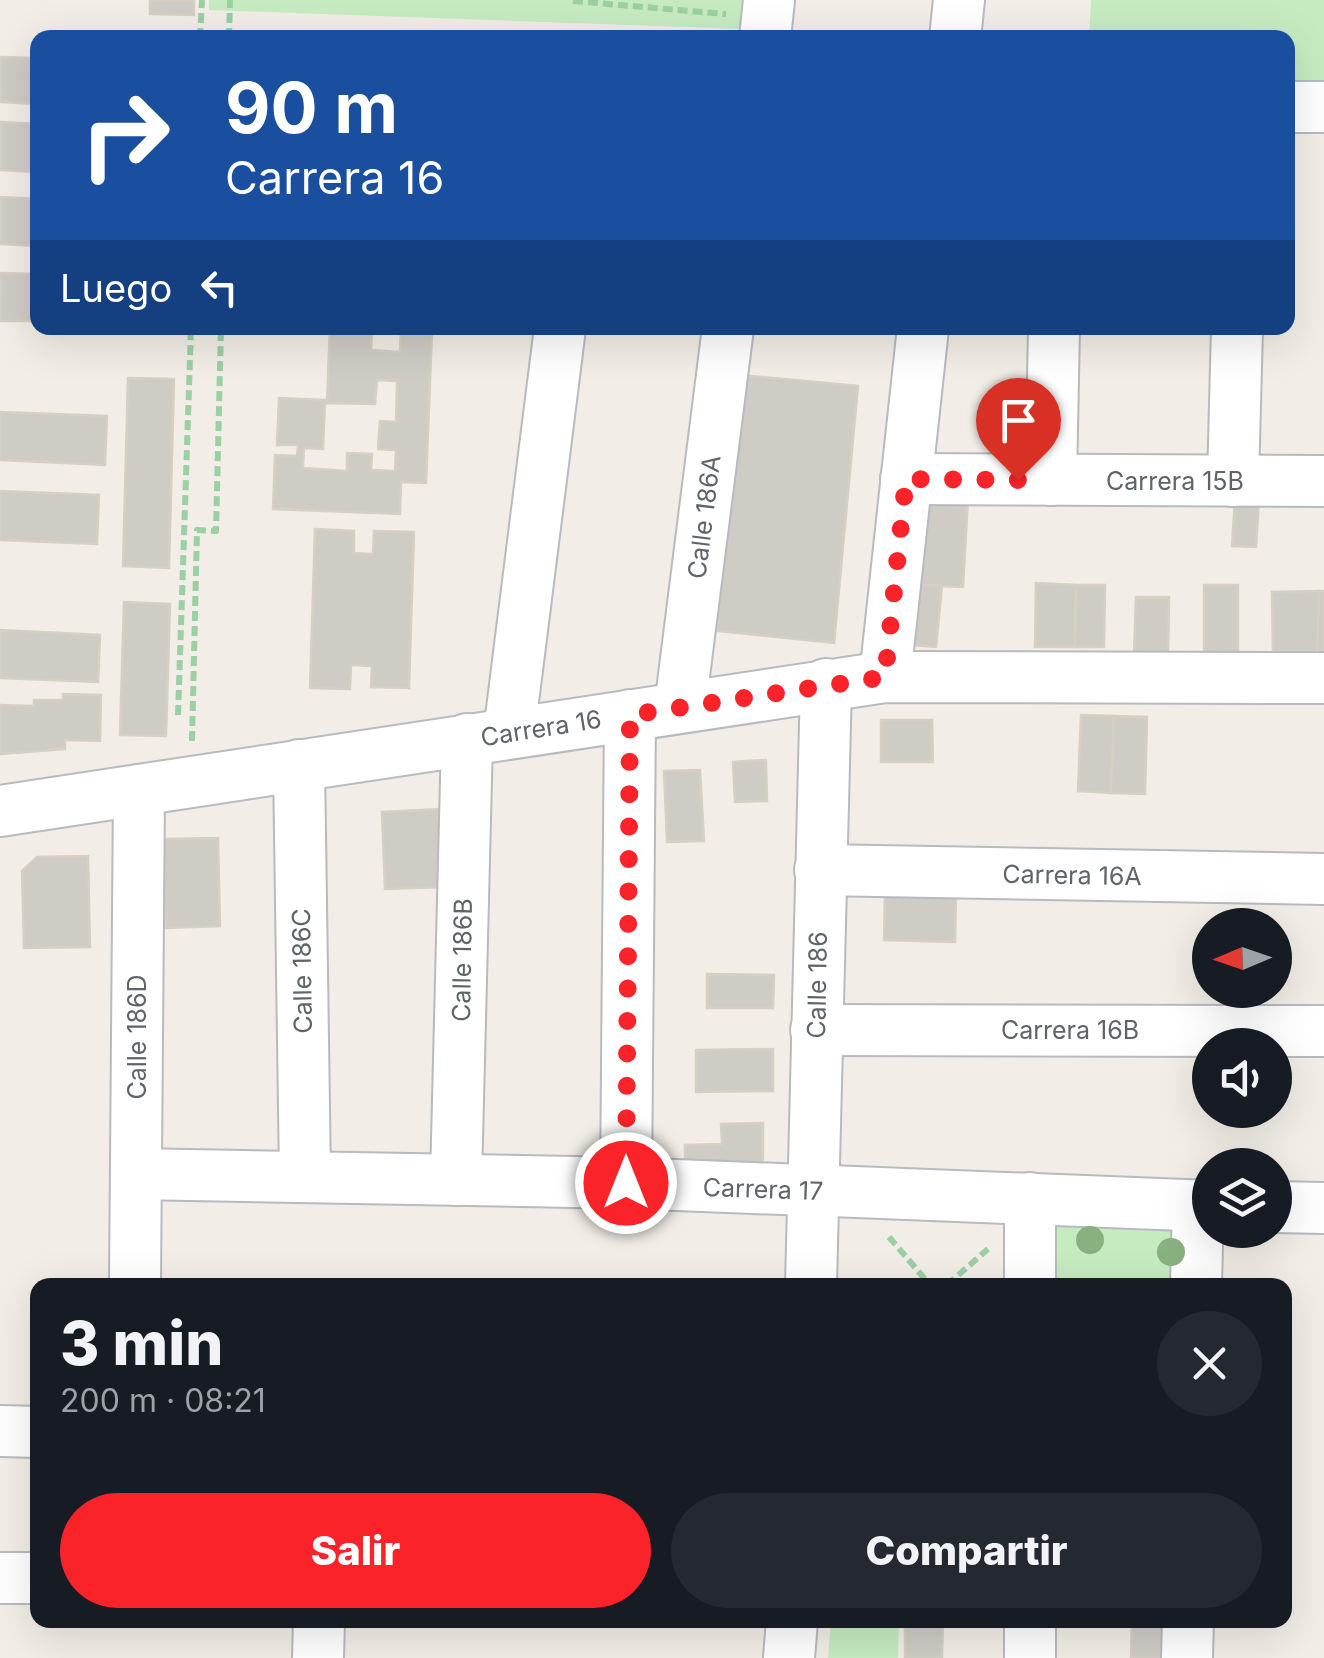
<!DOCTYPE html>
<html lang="es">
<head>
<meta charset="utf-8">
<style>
	:root { --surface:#171b24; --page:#242831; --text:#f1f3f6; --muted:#9ea1a6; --accent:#fb232a }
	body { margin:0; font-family:Inter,sans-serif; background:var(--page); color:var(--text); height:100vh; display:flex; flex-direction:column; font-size:38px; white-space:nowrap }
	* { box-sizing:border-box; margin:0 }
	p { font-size:32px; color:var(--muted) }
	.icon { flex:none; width:55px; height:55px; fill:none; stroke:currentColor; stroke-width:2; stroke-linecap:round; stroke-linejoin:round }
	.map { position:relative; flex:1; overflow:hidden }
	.panel { position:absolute; left:30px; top:1278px; width:1262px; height:350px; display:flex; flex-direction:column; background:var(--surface); border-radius:20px; box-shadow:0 10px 40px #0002 }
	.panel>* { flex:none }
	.guide { position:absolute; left:30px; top:30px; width:1265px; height:305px; border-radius:20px; box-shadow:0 10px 40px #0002; background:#1a4fa0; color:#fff; overflow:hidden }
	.needle { width:65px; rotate:268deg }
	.fabs { position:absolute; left:1192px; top:908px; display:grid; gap:20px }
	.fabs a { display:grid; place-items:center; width:100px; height:100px; border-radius:50%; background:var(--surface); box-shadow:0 10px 40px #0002; font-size:50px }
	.pin { position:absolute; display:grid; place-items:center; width:85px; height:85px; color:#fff; margin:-102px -42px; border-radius:50% 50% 50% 0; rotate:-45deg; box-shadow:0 0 10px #0007 }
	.pin .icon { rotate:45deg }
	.me { position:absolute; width:110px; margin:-55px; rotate:0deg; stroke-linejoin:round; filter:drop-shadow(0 0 8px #0008) }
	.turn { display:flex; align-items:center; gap:35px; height:210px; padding:0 30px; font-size:45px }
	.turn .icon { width:130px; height:130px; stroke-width:2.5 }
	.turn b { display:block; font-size:70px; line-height:85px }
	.then { display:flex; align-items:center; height:95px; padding:0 30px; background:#0003; gap:20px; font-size:38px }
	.round { display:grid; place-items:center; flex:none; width:105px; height:105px; border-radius:52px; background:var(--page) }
	.head { display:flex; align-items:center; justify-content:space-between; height:170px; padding:0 30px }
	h1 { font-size:60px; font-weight:800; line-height:75px }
	.button { display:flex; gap:20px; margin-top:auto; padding:20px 30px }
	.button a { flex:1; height:115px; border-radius:60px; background:var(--accent); color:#fff; font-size:40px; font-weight:800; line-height:115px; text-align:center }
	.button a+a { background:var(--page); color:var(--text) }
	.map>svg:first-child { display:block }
	.green { fill:#c6ebc1 }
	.building { fill:#cfcbc5; stroke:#d7cfc4; stroke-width:2.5 }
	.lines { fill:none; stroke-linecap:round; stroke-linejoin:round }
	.minor-casing { stroke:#b7babe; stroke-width:54 }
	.path { stroke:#9bcfa4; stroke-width:6; stroke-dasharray:10 5; stroke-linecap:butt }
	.minor { stroke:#fff; stroke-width:50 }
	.tree { fill:#87b280 }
	.route { stroke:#fb232a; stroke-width:18; stroke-dasharray:0 32.4 }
	.labels { text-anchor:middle; stroke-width:8; stroke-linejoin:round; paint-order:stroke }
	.street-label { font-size:25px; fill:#5e6468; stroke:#fff }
</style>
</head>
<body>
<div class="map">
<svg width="1324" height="1658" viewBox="0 0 1324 1658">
	<rect width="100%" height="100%" fill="#f2eee7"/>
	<g class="green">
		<polygon points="209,0 746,0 742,29 209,10"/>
		<polygon points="1091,0 1324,0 1324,102 1288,101 1288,38 1089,38"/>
		<polygon points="1047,1225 1182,1228 1183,1285 1047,1285"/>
		<polygon points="831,1620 899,1620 898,1658 828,1658"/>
	</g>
	<g class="building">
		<polygon points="150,0 194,0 194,15 150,14"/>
		<polygon points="0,57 38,58 38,104 0,102"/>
		<polygon points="0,122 38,124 38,172 0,170"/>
		<polygon points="0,197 38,199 38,246 0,244"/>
		<polygon points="0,273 38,274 38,321 0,321"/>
		<polygon points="330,328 372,328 371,350 400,352 401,330 432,331 426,483 401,482 400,514 273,509 275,455 297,456 298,445 277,445 279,398 325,400 323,449 304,448 303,468 347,471 347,453 372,454 371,470 395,471 396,450 378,449 380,421 396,422 397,381 377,380 375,404 327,403"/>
		<polygon points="741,375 858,386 834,643 717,631"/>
		<polygon points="128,378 174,379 169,568 123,566"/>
		<polygon points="0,412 107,416 105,465 0,460"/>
		<polygon points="0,491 99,495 97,544 0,540"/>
		<polygon points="923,494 968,497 963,587 919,585"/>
		<polygon points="1235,499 1259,500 1256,547 1232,546"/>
		<polygon points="315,529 354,531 354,553 373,554 374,531 414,532 409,688 371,687 372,666 351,665 350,689 310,688"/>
		<polygon points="1036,583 1076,585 1075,647 1035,647"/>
		<polygon points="919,585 942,586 936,647 914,645"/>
		<polygon points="1076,585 1105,585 1104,647 1075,647"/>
		<rect x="1204" y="585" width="34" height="72"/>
		<polygon points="1319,591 1324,591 1324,654 1317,654"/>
		<polygon points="1319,591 1317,654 1273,652 1272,592"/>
		<polygon points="1136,597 1169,597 1168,656 1134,655"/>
		<polygon points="124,602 170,604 166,736 120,735"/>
		<polygon points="0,630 100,635 98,682 0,678"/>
		<polygon points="63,694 101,695 100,741 65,740 65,749 0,754 0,705 34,706 34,700 63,700"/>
		<polygon points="1081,715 1114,716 1111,793 1078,791"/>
		<polygon points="1114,716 1147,717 1145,794 1111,793"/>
		<polygon points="881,720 932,720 933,762 881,762"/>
		<polygon points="766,760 767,801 735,802 733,762"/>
		<polygon points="700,770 704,841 667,842 664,771"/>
		<polygon points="441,809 444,887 385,889 382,812"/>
		<polygon points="218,838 220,926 166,928 164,839"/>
		<polygon points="88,856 90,947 24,948 22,871 37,857"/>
		<polygon points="885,893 956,896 955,942 884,940"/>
		<polygon points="707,974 774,975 773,1008 707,1008"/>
		<polygon points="773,1049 773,1091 696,1092 696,1050"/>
		<polygon points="763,1123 763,1159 756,1173 685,1175 685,1145 722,1144 721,1124"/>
		<polygon points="905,1620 943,1620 942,1658 905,1658"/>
		<polygon points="1132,1620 1170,1620 1170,1658 1131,1658"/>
	</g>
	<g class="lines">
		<defs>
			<g id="minor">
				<polyline points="765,38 769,0"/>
				<polyline points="955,38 959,0"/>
				<polyline points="1288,107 1324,107"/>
				<polyline points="906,479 1324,481"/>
				<polyline points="1051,480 1054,328"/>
				<polyline points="1233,481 1237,328"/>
				<polyline points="885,677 923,328"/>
				<polyline points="680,707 728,328"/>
				<polyline points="509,733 560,328"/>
				<polyline points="299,765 305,1177"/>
				<polyline points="0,811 885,677 1324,678"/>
				<polyline points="820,870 1324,879"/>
				<polyline points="816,1030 1324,1031"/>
				<polyline points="136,1174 626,1183 1210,1206"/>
				<polyline points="456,1180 467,739"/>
				<polyline points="626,1183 630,715"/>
				<polyline points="1275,1207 1324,1208"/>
				<polyline points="135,1285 139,790"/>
				<polyline points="811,1285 826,684"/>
				<polyline points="1030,1285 1030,1198"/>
				<polyline points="1196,1285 1198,1205"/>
				<polyline points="0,1431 38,1432"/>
				<polyline points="0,1578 38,1578"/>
				<polyline points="318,1658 319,1620"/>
				<polyline points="789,1658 792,1620"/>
				<polyline points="1030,1658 1030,1620"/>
				<polyline points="1187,1658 1188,1620"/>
			</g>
		</defs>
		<use href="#minor" class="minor-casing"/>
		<g class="path">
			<polyline points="573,1 726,14"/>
			<polyline points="200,38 202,0"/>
			<polyline points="229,38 230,0"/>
			<polyline points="178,715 191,328"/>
			<polyline points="192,741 197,530 216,531 221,328"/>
			<polyline points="889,1237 930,1285"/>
			<polyline points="947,1285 988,1249"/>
		</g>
		<use href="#minor" class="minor"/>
	</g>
	<g class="tree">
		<circle cx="1090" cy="1240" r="14"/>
		<circle cx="1171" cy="1252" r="14"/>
	</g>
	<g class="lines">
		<polyline class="route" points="626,1183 630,715 885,677 906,479 1018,480"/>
	</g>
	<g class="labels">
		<g class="street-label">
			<text x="1175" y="490">Carrera 15B</text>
			<text transform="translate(704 517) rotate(-83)" y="9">Calle 186A</text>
			<text transform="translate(541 728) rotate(-9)" y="9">Carrera 16</text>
			<text transform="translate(1072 875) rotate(1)" y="9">Carrera 16A</text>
			<text transform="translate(462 960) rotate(-89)" y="9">Calle 186B</text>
			<text transform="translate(302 971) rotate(-91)" y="9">Calle 186C</text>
			<text transform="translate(817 985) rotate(-89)" y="9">Calle 186</text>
			<text x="1070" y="1039">Carrera 16B</text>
			<text transform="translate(137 1037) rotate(-90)" y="9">Calle 186D</text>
			<text transform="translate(763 1189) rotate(2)" y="9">Carrera 17</text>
		</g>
	</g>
</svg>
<div class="fabs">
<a><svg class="needle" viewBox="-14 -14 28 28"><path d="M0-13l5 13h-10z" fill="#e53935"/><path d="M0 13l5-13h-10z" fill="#9ea1a6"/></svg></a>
<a><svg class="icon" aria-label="sound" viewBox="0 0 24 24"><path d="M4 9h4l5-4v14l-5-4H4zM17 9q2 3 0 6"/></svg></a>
<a><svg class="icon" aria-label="layers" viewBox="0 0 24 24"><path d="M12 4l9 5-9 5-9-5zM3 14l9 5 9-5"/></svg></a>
</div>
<div class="pin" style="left:1018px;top:480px;background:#d93025"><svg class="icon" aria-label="arrive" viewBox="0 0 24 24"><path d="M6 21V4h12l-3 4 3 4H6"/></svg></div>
<svg class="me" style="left:626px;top:1183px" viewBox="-20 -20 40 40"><circle r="17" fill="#fb232a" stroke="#fff" stroke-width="3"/><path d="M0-11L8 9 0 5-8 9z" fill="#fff"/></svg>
<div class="guide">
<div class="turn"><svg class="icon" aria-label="right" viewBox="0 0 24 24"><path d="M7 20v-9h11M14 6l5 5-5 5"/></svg><div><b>90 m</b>Carrera 16</div></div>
<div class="then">Luego<svg class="icon" aria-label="left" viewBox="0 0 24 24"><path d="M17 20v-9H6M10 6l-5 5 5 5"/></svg></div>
</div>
<section class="panel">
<div class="head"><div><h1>3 min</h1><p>200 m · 08:21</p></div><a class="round"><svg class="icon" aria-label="close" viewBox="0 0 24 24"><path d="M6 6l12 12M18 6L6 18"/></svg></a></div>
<div class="button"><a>Salir</a><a>Compartir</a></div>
</section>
</div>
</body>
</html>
